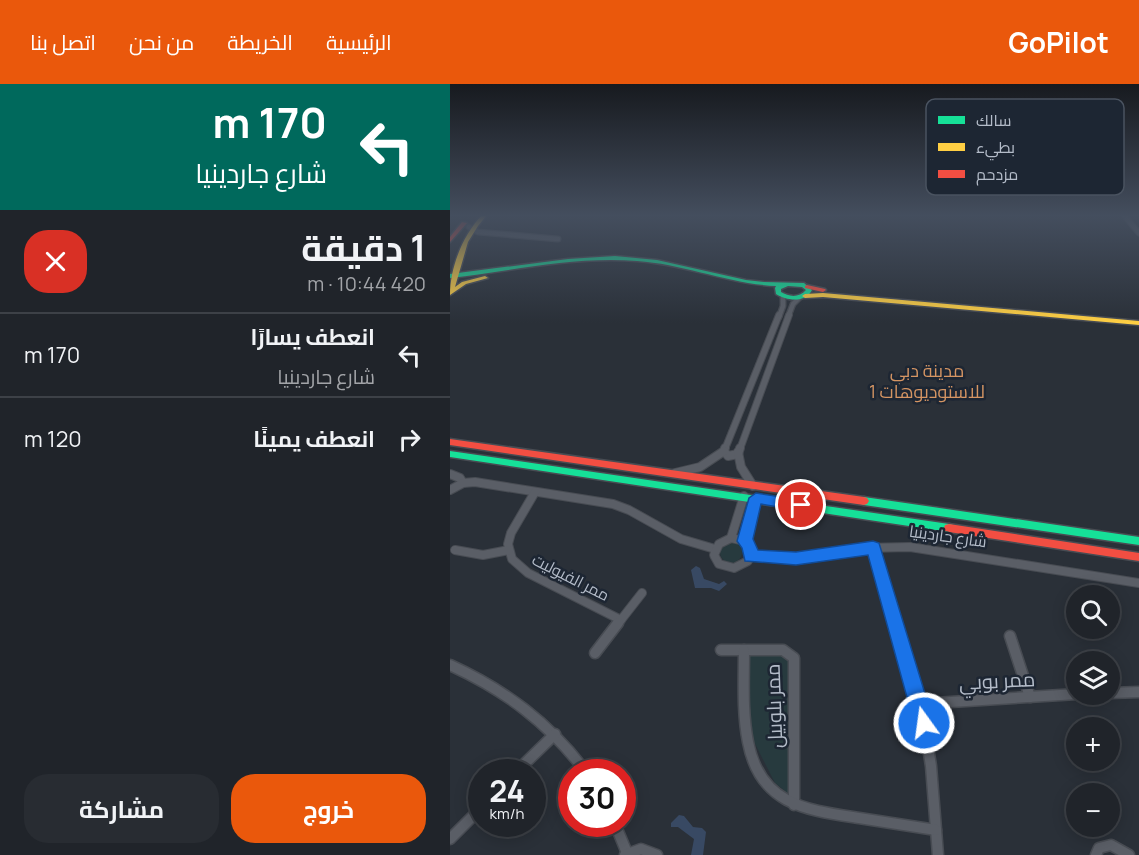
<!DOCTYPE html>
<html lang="ar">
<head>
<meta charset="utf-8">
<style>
	:root { --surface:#20242a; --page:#282c32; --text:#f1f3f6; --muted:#a2a4a8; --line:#3d4147; --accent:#ea580c }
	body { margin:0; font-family:Manrope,Cairo,sans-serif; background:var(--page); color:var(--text); direction:rtl; height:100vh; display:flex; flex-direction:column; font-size:22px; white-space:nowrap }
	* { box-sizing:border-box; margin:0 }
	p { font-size:20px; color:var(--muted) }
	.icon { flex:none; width:33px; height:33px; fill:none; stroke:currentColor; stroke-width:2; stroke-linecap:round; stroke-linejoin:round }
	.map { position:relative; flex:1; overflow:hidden; direction:ltr }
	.sheet { display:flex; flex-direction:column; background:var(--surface); width:450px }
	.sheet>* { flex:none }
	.banner { background:#00695c; color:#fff; overflow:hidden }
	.controls { position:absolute; left:616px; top:501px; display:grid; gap:12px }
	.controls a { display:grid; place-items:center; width:54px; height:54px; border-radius:50%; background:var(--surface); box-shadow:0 3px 15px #0003,0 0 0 2px var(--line); font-size:30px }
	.speed { position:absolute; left:18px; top:675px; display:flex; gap:12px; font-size:30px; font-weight:700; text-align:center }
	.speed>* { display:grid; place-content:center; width:78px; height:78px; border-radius:50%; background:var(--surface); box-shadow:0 3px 15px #0003,0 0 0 2px var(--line); line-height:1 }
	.speed small { font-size:15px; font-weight:400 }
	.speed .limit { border:9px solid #d22; background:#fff; color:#111 }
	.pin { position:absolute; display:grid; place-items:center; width:51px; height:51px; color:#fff; margin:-26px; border:3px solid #fff; border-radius:50%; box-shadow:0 2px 6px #0007 }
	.me { position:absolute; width:66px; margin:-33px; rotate:346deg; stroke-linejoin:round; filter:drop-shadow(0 0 4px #0008) }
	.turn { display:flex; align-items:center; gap:21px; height:126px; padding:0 24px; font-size:27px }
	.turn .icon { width:78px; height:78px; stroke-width:2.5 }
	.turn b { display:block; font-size:42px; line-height:51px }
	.round { display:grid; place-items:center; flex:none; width:63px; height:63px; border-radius:24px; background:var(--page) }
	.overview { display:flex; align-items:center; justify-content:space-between; height:102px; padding:0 24px }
	h1 { font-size:36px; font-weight:700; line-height:45px }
	.primary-button { display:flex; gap:12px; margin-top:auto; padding:12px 24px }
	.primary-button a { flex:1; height:69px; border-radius:24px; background:var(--accent); color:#fff; font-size:24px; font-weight:700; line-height:69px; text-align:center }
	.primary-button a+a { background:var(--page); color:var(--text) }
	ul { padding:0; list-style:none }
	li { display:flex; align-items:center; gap:18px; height:84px; padding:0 24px; border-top:2px solid var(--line) }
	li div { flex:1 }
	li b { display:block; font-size:22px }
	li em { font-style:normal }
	header { display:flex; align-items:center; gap:36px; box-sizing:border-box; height:84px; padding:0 30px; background:var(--accent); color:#fff }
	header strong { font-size:28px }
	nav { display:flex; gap:33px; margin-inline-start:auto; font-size:21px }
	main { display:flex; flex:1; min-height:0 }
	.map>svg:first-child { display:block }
	.green { fill:#273a3e }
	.water { fill:#384963 }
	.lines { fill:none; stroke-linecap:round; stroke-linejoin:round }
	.street-far3-casing { stroke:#484c53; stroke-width:7 }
	.street-far2-casing { stroke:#484c53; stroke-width:8 }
	.street-far1-casing { stroke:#484c53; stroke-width:10 }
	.street-casing { stroke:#484c53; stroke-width:13 }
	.fast-casing { stroke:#484c53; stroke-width:3 }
	.slow-casing { stroke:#484c53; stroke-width:3 }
	.jam-casing { stroke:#484c53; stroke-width:3 }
	.street-far3 { stroke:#5a5e66; stroke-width:4.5 }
	.street-far2 { stroke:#5a5e66; stroke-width:6 }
	.street-far1 { stroke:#5a5e66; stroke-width:8 }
	.street { stroke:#5a5e66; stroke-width:10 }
	.fast { fill:#16e098; fill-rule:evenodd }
	.slow { fill:#ffcf43; fill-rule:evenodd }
	.jam { fill:#f24e42; fill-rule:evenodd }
	.route { fill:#1a73e8; stroke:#114b97; stroke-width:1.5 }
	.labels { text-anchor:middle; stroke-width:5; stroke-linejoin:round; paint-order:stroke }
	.street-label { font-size:16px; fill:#b4bcc9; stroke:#1d2633 }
	.neighbourhood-label { font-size:18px; fill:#d59563; stroke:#1d2633 }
	.near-street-label { font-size:20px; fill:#b4bcc9; stroke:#1d2633 }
	.key { fill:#1d2633; stroke:#4a5360; stroke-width:1.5 }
	.key-label { font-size:16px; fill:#b4bcc9 }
</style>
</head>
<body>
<header>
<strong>GoPilot</strong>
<nav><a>الرئيسية</a><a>الخريطة</a><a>من نحن</a><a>اتصل بنا</a></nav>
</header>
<main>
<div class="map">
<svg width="689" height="771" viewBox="0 0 689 771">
	<rect width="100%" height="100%" fill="#2a3038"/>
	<g class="green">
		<circle cx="281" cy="468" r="11"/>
		<polygon points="334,569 341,576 341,712 325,699 299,648 299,570"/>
	</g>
	<g class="water">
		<polygon points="246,482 250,484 254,495 269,500 274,497 277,500 269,507 261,504 245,504 241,486"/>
		<polygon points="229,731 234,732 243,743 252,744 256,748 253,771 241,771 244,755 228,743 221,743 221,739"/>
	</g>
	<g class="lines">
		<defs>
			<g id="street-far3">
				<polyline points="674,131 689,149"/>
				<polyline points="19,143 28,148 108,155"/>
				<polyline points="329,233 333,222 333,213"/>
				<polyline points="338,233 343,220 349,214"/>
			</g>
			<g id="street-far2">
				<polyline points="275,365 329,231"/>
				<polyline points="290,365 339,231"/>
			</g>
			<g id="street-far1">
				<polyline points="275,364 274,367 278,372 288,370 290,364"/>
				<polyline points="288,368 291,383 303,402"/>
				<polyline points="225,389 250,383 274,367"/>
				<polyline points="0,390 10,394 13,399"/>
				<polyline points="0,406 13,399 25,398 163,420 179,426 231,455 265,465"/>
				<polyline points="85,408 61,449 58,460 62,475 78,489 171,536"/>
				<polygon points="281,454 294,457 301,466 298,477 284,484 269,480 264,471 269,460"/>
				<polyline points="281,454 294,412"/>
				<polyline points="294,457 306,414"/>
				<polyline points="423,463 446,541"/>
				<polyline points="5,466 33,471 59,466"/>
				<polyline points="301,472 346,475 414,464 460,463 689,499"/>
				<polyline points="167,541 192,509"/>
			</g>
			<g id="street">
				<polyline points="445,539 474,639 481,682 488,771"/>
				<polyline points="560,552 580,613"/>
				<polyline points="271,566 333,566 344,574 344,721"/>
				<path d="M294 566C294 596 292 628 298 658 310 721 356 726 409 734 434 738 460 742 486 746"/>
				<polyline points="145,569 168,539"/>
				<path d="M0 581C55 606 99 639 136 688"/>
				<polyline points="660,609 689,608"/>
				<polyline points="469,620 627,610"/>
				<polyline points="66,688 105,650"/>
				<polyline points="165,740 177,769"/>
				<polyline points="0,755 32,723"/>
				<polyline points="175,771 191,765 207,771"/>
				<polyline points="646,771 649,764 661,761 679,771"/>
			</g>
			<g id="fast">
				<path d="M165 172 207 176 296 196 314 198 354 199 362 206C356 219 337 217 326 210L325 204 326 202C279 200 234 180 187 177 124 172 62 187 0 194V190L118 175ZM338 202 352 203 356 206C349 214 339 213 331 208V205Z"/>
				<polygon points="0,367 499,440 503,441 504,444 503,447 499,448 0,373"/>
				<polygon points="414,413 689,453 689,461 414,421 411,420 409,417 411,414"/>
			</g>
			<g id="slow">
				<path d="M32 131H37L28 142 18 158 5 203 12 198 35 192 38 194 16 200 0 211C0 183 13 151 32 131Z"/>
				<polygon points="373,209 689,237 689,241 373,213 355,214 352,212 355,210"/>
			</g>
			<g id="jam">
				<polygon points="12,138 17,139 0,158 0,153"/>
				<polygon points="357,201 375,205 376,206 373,208 355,204 355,202"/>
				<polygon points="0,355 414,413 417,414 419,417 417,420 414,421 0,361"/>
				<polygon points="499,440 689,469 689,477 499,448 495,447 494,444 495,441"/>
			</g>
		</defs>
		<use href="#street-far3" class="street-far3-casing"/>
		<use href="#street-far2" class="street-far2-casing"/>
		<use href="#street-far1" class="street-far1-casing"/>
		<use href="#street" class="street-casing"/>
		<use href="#fast" class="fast-casing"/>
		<use href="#slow" class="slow-casing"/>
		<use href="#jam" class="jam-casing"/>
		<use href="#street-far3" class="street-far3"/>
		<use href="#street-far2" class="street-far2"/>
		<use href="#street-far1" class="street-far1"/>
		<use href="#street" class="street"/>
		<use href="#fast" class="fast"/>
		<use href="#slow" class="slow"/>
		<use href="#jam" class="jam"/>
	</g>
	<linearGradient id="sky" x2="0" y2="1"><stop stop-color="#171a1f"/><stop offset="0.55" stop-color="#444e5e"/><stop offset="1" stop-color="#444e5e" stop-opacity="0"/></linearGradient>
	<rect width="689" height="239" fill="url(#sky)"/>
	<polygon class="route" points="306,409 351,416 356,417 358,421 356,425 351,427 311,420 303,455 308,466 346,468 423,457 429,459 484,639 481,646 474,649 467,646 464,639 418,471 346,481 295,477 292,464 287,457 299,414"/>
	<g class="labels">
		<g class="street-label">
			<text transform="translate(498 452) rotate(8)" y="6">شارع جاردينيا</text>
			<text transform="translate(121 493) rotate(27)" y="6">ممر الفيوليت</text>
		</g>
		<g class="neighbourhood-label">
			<text x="477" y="293">مدينة دبي<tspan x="477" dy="21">للاستوديوهات 1</tspan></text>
		</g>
		<g class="near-street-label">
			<text transform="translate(547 597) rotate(-3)" y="7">ممر بوبي</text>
			<text transform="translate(324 622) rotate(-92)" y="7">ممر بلوبيل</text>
		</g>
	</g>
	<rect x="476" y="15" width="198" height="96" rx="9" class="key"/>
	<rect x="488" y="32" width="27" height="8" fill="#16e098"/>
	<rect x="488" y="59" width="27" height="8" fill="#ffcf43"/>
	<rect x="488" y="86" width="27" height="8" fill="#f24e42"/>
	<g class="key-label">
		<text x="526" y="42">سالك</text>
		<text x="526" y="69">بطيء</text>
		<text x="526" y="96">مزدحم</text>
	</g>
</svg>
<div class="controls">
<a><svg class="icon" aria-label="search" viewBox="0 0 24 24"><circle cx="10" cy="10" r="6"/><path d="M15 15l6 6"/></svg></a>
<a><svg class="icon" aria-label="layers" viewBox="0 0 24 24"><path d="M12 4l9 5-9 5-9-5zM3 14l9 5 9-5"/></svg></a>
<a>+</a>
<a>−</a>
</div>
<div class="speed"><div>24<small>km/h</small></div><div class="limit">30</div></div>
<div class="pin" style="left:351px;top:421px;background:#d93025"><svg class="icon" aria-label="arrive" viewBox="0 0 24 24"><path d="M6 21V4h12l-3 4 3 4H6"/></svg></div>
<svg class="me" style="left:474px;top:639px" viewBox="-20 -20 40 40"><circle r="17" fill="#1a73e8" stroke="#fff" stroke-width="3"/><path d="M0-11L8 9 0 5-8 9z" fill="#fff"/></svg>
</div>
<section class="sheet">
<div class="banner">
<div class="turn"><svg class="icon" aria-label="left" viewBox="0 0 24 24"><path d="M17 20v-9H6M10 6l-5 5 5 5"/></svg><div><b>170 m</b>شارع جاردينيا</div></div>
</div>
<div class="overview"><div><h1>1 دقيقة</h1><p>420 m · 10:44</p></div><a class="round" style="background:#d93025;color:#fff"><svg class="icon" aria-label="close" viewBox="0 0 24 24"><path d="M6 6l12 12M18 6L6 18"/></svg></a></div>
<ul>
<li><svg class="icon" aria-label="left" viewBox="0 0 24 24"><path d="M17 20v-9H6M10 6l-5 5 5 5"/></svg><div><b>انعطف يسارًا</b><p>شارع جاردينيا</p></div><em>170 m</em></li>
<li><svg class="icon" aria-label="right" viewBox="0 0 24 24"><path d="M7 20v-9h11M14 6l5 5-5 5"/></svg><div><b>انعطف يمينًا</b></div><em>120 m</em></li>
</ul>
<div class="primary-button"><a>خروج</a><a>مشاركة</a></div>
</section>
</main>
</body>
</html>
